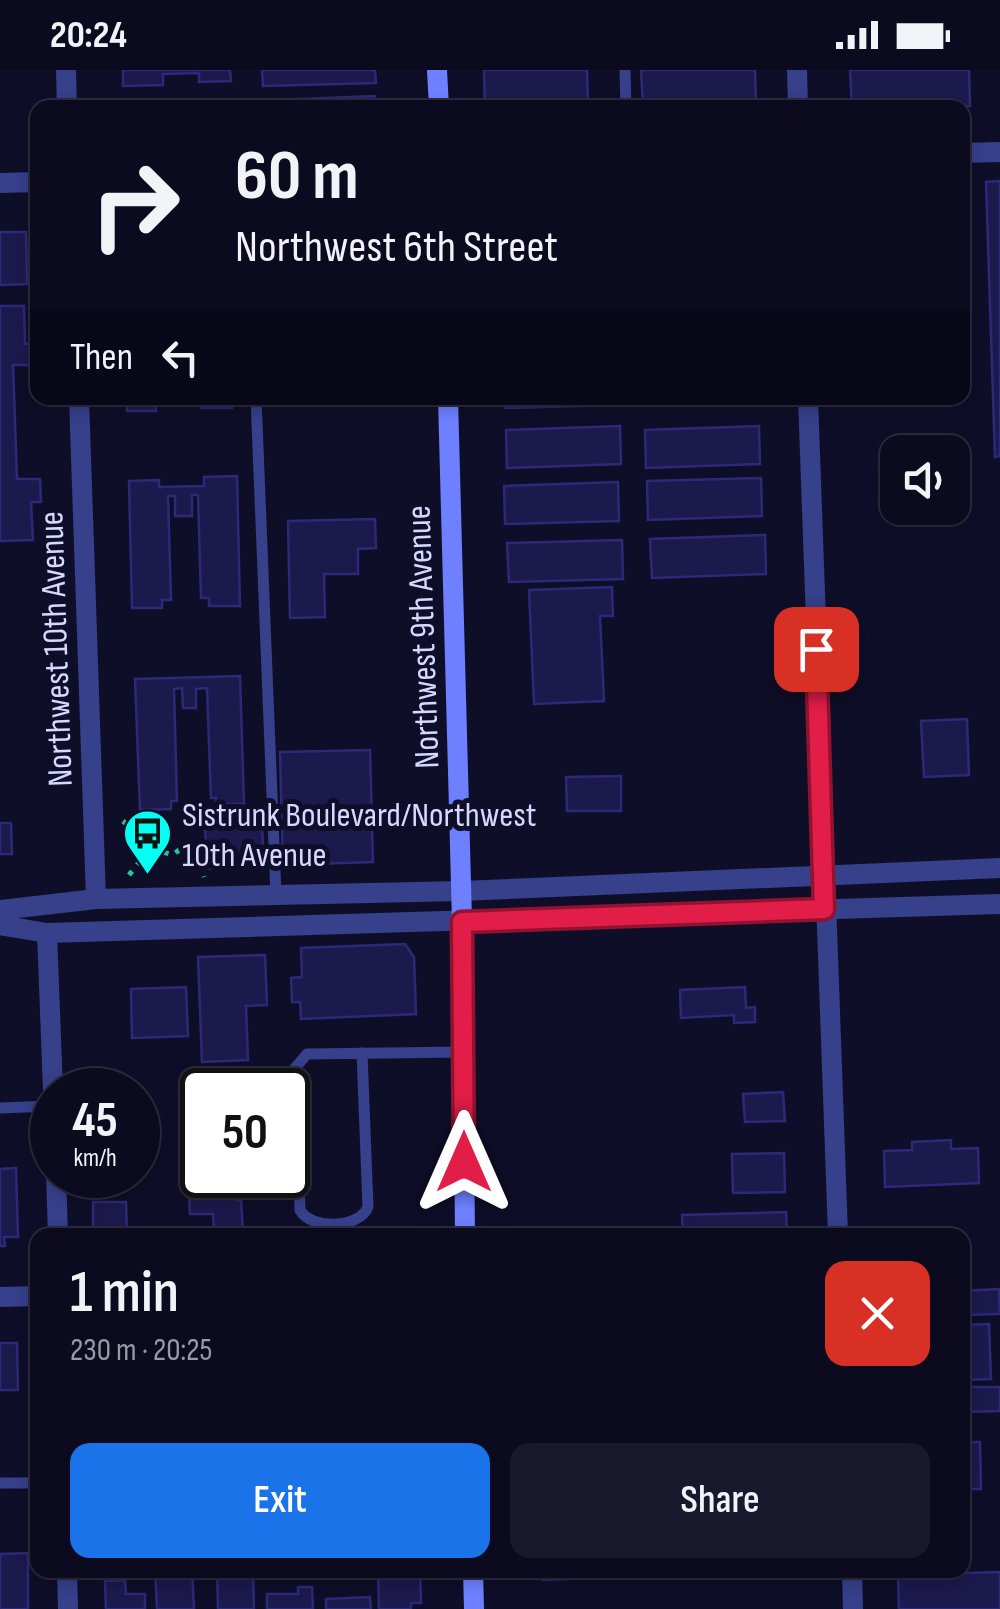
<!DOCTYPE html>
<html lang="en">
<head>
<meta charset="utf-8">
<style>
	:root { --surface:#0b0a1f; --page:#19182c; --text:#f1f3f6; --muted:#9a9aa4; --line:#2b2b3d; --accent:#1a73e8 }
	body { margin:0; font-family:"Sofia Sans Condensed",sans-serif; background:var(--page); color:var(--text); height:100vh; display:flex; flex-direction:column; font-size:38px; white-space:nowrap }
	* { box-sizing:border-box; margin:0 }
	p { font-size:32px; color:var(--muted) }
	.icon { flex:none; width:55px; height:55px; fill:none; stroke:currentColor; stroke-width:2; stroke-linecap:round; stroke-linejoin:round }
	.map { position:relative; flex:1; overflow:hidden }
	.side { position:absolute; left:30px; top:1158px; width:940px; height:350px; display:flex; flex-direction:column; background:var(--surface); border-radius:20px; box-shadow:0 5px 15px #0003,0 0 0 2px var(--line) }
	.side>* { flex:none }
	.guide { position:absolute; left:30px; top:30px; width:940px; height:305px; border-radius:20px; box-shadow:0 5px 15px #0003,0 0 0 2px var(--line); background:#0b0a1f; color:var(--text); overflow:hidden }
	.buttons { position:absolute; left:880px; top:365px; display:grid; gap:20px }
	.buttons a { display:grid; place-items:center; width:90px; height:90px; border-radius:20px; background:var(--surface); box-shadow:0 5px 15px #0003,0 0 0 2px var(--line); font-size:50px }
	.speed { position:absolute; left:30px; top:998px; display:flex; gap:20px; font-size:50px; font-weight:700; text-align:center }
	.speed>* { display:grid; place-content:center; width:130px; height:130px; border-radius:50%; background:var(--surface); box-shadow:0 5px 15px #0003,0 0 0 2px var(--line); line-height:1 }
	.speed small { font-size:25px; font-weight:400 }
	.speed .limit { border:5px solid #111; border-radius:15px; background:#fff; color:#111 }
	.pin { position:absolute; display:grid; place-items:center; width:85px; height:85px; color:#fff; margin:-42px; border-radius:20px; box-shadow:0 5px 15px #0006 }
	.me { position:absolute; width:110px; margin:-55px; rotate:0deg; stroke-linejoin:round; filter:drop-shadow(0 0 8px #0008) }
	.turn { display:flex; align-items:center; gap:35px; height:210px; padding:0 40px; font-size:45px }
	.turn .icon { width:130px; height:130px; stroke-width:2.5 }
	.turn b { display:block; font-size:70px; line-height:85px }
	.then { display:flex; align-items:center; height:95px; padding:0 40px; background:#0003; gap:20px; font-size:38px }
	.round { display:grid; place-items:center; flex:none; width:105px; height:105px; border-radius:20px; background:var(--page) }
	.summary { display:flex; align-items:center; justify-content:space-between; height:170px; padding:0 40px }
	h1 { font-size:60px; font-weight:600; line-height:75px }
	.action { display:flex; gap:20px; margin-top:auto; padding:20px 40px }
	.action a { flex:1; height:115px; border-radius:20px; background:var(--accent); color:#fff; font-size:40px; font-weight:600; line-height:115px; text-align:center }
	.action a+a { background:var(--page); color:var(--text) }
	.status { display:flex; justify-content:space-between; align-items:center; height:70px; padding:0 50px; background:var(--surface); direction:ltr }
	.status svg { height:28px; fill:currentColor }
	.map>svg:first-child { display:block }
	.building { fill:#1c194c; stroke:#2d2979; stroke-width:2.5 }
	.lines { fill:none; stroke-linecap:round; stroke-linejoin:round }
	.path { stroke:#27c2a2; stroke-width:5; stroke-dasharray:5 8; stroke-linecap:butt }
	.service { stroke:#36408b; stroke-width:11 }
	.minor { stroke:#36408b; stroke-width:20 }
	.tertiary { stroke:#36408b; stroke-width:20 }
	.secondary { stroke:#6e80ff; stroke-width:20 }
	.route-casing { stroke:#92132f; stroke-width:25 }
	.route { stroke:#e11d48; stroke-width:18 }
	.labels { text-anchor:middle; stroke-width:10; stroke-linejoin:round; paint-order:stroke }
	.street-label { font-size:35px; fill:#d7d8ff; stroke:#0f0e29 }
	.poi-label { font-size:35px; fill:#d7d8ff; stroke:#0f0e29; text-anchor:start }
</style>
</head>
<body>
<div class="status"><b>20:24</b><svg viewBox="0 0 49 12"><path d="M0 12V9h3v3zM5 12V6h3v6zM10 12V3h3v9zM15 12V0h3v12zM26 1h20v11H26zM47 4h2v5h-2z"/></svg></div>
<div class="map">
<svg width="1000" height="1539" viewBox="0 0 1000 1539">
	<rect width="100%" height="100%" fill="#0f0e29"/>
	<g class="building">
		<polygon points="123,0 230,0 231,11 199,12 199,3 163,4 163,15 123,16"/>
		<polygon points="262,0 375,0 376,13 263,16"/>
		<polygon points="484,0 587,0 588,38 485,38"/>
		<polygon points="641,0 755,0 756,38 643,38"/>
		<polygon points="850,0 969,0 970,36 852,38"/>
		<polygon points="375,26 376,38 277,38 276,30"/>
		<polygon points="235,35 235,38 117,38 117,36"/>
		<polygon points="1000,111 1000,386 995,387 986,112"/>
		<polygon points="0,162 26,162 27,214 0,215"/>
		<polygon points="0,236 24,236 25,274 33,273 34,295 13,295 17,409 40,409 41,432 31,432 33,470 0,471"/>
		<polygon points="127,328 232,328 232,338 201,338 200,333 156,333 156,341 127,341"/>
		<polygon points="504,328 615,328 615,335 505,338"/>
		<polygon points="645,328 758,328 758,332 645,336"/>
		<polygon points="620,356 621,394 507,398 506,360"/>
		<polygon points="759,356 760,394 646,398 645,360"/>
		<polygon points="237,406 240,536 209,536 209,528 201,528 198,425 192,425 192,446 175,446 175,426 168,426 171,530 162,530 162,538 132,538 129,411 159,410 159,417 204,416 204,407"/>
		<polygon points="761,408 762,446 648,450 647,411"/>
		<polygon points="618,412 619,451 505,454 504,416"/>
		<polygon points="375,449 376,478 358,479 358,504 324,504 325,547 290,548 288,451"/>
		<polygon points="765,465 766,504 652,508 650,469"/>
		<polygon points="622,470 623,509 509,512 507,473"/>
		<polygon points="612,517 613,546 600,546 604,631 534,634 529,520"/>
		<polygon points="240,606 244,734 216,734 216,728 211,728 207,618 196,619 196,638 183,638 182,618 174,619 177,731 171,731 171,739 140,740 135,609"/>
		<polygon points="967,649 969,705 924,707 921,651"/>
		<polygon points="370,680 373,792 283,795 280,682"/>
		<polygon points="621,706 621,741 567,741 566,707"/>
		<polygon points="0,753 11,753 12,784 0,784"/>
		<polygon points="262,756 264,796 207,799 205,758"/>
		<polygon points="405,874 414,887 416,944 301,949 300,932 292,932 291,908 302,907 301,878"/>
		<polygon points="265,885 267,935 246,936 248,990 202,992 198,887"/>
		<polygon points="186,917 188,966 132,968 131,919"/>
		<polygon points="745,917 746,938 755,937 755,952 734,953 734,945 681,948 680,920"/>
		<polygon points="783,1022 785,1051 745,1052 743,1024"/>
		<polygon points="951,1070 951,1079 978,1078 979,1113 885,1117 884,1081 912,1080 912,1072"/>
		<polygon points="784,1083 785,1122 733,1123 732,1084"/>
		<polygon points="187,1087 202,1087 202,1105 235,1105 236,1130 241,1130 243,1162 214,1163 213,1144 190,1144"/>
		<polygon points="16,1098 18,1167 4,1167 5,1176 0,1176 0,1099"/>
		<polygon points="92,1105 124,1105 124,1111 93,1112"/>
		<polygon points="93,1132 126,1132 127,1165 93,1165"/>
		<polygon points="786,1142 787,1165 683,1165 682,1145"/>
		<polygon points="999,1219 1000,1244 962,1245 962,1221"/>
		<polygon points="989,1254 991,1309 966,1310 964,1255"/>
		<polygon points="0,1273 17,1273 18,1320 0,1320"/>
		<polygon points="962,1317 1000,1317 1000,1341 962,1342"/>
		<polygon points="962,1372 980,1372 981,1419 962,1419"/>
		<polygon points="28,1483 28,1539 0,1539 0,1484"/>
		<polygon points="155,1500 192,1500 194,1539 157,1539"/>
		<polygon points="217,1500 253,1500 254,1539 218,1539"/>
		<polygon points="378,1500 420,1500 421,1533 411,1533 411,1539 379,1539"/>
		<polygon points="543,1500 567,1500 567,1509 543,1510"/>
		<polygon points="1000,1502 1000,1539 899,1539 898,1505"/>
		<polygon points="125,1510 126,1524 145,1524 145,1539 106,1539 105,1511"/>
		<polygon points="298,1517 312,1517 313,1539 267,1539 267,1524 298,1524"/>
		<polygon points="370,1527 371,1539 326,1539 326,1529"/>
	</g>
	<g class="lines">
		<g class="path">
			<polyline points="123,751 156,780 173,785 186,774 196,782 204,807"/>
			<polyline points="129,805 152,776"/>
		</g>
		<g class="service">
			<polyline points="625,0 626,38"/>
			<polyline points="256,328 276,825"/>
			<path d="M362 983 368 1137C359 1159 311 1160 300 1140L295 998 307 984 463 982"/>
			<polyline points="0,1038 52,1036"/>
			<polyline points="0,1413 38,1413"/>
		</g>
		<g class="minor">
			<polyline points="66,0 67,38"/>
			<polyline points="797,0 798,38"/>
			<polyline points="962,83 1000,82"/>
			<polyline points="0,113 38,112"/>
			<polyline points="79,328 96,829"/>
			<polyline points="808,328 838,1165"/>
			<polyline points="47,863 53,1020"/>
			<polyline points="56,1105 58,1165"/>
			<polyline points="0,1227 38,1226"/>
			<polyline points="67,1500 68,1539"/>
			<polyline points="852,1500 853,1539"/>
		</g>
		<g class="tertiary">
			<polyline points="0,840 96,829 461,821 1000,798"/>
			<polyline points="0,855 47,863 1000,834"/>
		</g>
		<g class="secondary">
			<polyline points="437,0 439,38"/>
			<polyline points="448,328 462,851 465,1165"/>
			<polyline points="473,1500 474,1539"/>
		</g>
	</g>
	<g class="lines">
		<defs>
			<polyline id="route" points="464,1092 462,852 824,839 816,579"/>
		</defs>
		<use href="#route" class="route-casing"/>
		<use href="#route" class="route"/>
	</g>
	<defs>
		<symbol id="bus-pin" viewBox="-11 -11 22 30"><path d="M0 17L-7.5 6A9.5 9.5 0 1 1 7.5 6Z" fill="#03fff2" stroke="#0f0e29"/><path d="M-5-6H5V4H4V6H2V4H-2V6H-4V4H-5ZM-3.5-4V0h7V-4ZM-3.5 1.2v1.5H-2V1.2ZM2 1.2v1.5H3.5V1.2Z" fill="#111"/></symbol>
	</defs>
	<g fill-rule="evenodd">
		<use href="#bus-pin" x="120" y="736" width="55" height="75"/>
	</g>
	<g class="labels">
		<g class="street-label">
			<text transform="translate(422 567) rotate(-92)" y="12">Northwest 9th Avenue</text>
			<text transform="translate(55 579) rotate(-92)" y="12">Northwest 10th Avenue</text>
		</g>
		<g class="poi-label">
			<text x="182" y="756">Sistrunk Boulevard/Northwest<tspan x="182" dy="40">10th Avenue</tspan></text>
		</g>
	</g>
</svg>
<div class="buttons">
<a><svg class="icon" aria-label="sound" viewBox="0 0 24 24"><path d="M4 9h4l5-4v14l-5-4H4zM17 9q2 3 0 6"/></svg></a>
</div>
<div class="speed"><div>45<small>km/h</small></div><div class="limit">50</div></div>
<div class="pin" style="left:816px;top:579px;background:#d93025"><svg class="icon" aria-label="arrive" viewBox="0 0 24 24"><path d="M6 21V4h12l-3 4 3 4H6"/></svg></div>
<svg class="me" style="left:464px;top:1092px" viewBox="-20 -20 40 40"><path d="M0-17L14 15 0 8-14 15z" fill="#e11d48" stroke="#fff" stroke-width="4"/></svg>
<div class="guide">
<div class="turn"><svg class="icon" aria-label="right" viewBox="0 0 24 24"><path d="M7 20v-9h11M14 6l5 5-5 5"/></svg><div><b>60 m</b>Northwest 6th Street</div></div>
<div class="then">Then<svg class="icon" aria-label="left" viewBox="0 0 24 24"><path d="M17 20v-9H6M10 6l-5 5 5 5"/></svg></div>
</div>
<section class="side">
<div class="summary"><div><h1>1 min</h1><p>230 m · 20:25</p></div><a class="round" style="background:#d93025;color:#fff"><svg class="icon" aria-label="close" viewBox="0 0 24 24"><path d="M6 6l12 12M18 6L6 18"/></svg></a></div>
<div class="action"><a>Exit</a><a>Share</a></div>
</section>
</div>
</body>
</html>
